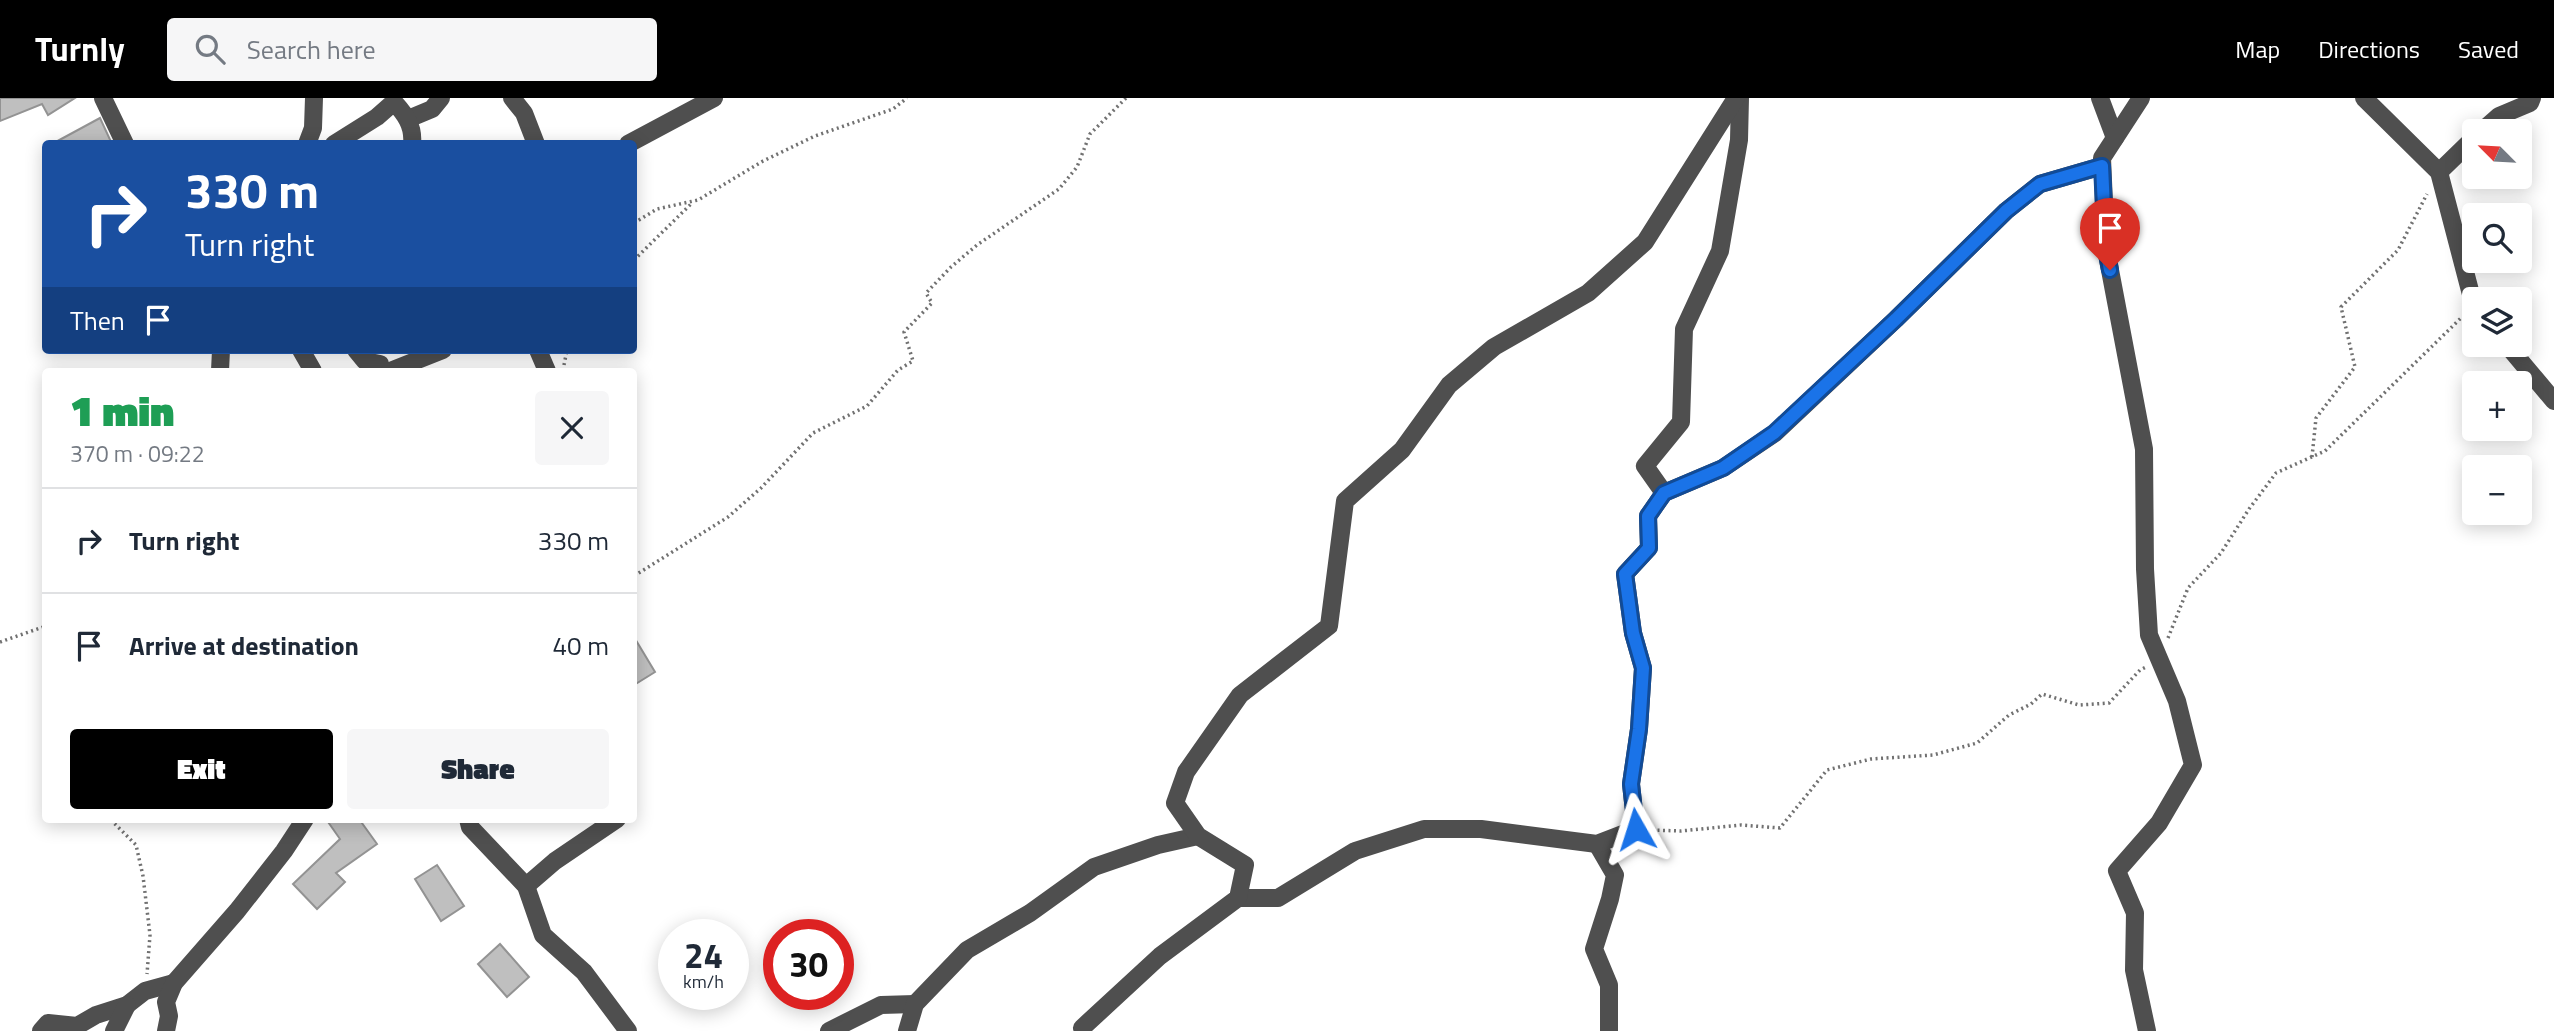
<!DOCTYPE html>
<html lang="en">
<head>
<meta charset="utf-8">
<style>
	:root { --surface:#fff; --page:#f6f6f7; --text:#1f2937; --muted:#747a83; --line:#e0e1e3; --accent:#000 }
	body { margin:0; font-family:"Titillium Web",sans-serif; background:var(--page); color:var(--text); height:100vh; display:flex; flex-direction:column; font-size:26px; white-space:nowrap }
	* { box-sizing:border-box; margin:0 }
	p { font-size:23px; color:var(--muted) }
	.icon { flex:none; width:38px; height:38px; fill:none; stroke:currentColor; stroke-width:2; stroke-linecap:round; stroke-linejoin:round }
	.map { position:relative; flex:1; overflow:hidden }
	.details { position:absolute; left:42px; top:270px; width:595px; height:455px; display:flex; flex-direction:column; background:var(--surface); border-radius:7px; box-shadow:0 4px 18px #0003 }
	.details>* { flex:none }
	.top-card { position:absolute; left:42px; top:42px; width:595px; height:214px; border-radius:7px; box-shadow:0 4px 18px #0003; background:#1a4fa0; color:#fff; overflow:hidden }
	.needle { width:46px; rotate:294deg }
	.fabs { position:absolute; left:2462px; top:21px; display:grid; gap:14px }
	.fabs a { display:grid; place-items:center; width:70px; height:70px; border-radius:7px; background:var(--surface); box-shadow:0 4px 18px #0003; font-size:35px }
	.speed { position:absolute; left:658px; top:821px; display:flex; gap:14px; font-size:35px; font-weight:700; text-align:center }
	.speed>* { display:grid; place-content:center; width:91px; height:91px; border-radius:50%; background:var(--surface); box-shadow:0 4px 18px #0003; line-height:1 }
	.speed small { font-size:18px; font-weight:400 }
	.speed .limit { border:10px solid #d22; background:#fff; color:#111 }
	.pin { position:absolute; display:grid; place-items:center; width:60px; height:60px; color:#fff; margin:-72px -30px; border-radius:50% 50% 50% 0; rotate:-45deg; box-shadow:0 0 7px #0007 }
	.pin .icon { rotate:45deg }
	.me { position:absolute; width:77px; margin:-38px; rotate:354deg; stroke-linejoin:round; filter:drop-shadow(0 0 5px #0008) }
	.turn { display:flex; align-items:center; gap:24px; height:147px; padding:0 28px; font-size:32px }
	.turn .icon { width:91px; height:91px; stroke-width:2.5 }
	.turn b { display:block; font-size:49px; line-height:60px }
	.then { display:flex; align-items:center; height:66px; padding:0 28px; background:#0003; gap:14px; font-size:26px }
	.round { display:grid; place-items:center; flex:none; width:74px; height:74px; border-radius:7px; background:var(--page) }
	.head { display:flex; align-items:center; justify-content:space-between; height:119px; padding:0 28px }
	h1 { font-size:42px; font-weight:800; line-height:52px; color:#1e9e55 }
	.action { display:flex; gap:14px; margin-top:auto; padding:14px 28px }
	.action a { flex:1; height:80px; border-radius:7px; background:var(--accent); color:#fff; font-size:28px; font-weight:800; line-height:80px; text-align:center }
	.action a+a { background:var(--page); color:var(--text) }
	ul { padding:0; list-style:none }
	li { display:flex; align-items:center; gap:21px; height:105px; padding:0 28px; border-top:2px solid var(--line) }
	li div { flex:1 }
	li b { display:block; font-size:26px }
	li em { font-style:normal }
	header { display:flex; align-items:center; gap:42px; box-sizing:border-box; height:98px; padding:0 35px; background:var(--accent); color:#fff }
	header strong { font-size:33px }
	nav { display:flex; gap:38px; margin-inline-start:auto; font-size:24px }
	.search { width:490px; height:63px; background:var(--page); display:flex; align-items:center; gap:18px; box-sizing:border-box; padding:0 24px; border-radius:7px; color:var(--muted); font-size:26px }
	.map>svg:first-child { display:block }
	.building { fill:#bfbfbf; stroke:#939393; stroke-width:2 }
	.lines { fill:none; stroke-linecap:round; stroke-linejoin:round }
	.path { stroke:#717171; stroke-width:3.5; stroke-dasharray:2 3.5; stroke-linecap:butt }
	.minor { stroke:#4f4f4f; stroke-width:18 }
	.route-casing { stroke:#114b97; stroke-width:18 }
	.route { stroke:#1a73e8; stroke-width:12 }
</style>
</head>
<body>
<header>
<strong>Turnly</strong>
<div class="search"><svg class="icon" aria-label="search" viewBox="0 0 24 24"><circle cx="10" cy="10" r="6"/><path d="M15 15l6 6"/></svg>Search here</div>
<nav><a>Map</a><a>Directions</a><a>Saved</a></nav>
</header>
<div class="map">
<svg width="2554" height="933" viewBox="0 0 2554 933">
	<rect width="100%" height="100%" fill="#fff"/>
	<g class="building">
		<polygon points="0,0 75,0 48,17 42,6 0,23"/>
		<polygon points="100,20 112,46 52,46"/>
		<polygon points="634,539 655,574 634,587"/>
		<polygon points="326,721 359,721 377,746 336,775 345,784 317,811 293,786 340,741"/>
		<polygon points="437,767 464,808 441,823 415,781"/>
		<polygon points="500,846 529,879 507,899 478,866"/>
	</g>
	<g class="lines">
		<g class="path">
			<polyline points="634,125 657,111 698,102 763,63 815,38 893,11 907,0"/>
			<polyline points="634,162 692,105"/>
			<polyline points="564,267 567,252"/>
			<polyline points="2312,359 2316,320 2355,269 2341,209 2398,152 2427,96"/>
			<polyline points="634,478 728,419 761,390 813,335 867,308 898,272 913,263 904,234 932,205 926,195 951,169 977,147 1059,91 1077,69 1090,36 1126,0"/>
			<polyline points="2168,540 2188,490 2221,455 2249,411 2276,375 2325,353 2462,219"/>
			<polyline points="0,544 46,528"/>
			<polyline points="114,721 113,724 136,747 143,778 150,837 147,876"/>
			<polyline points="1652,732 1681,733 1741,727 1780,730 1827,672 1871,661 1933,657 1977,645 2009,617 2031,606 2042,596 2079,607 2109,605 2140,572 2146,569"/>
		</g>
		<g class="minor">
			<polyline points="103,0 125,46"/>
			<polyline points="512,0 524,15 536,46"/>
			<polyline points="2100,0 2115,40"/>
			<polyline points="2141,0 2102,60 2106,151 2144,351 2145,471 2149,537 2177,603 2193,667 2159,725 2117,773 2135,815 2134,872 2147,933"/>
			<polyline points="2364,0 2439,74 2474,208"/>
			<polyline points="408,21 432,11 441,0"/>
			<polyline points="2482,33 2499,18 2530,5 2532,0"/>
			<polyline points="307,46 313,30 314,0"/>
			<path d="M334 46 377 19 394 4C405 16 414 28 412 46"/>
			<polyline points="628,46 714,0"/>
			<polyline points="2439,74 2474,40"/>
			<polyline points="2507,247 2554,303"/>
			<polyline points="301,252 313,273"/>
			<polyline points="356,252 365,263 380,266 381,273"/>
			<polyline points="538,252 547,273"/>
			<polyline points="220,273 221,252"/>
			<polyline points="390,273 443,252"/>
			<polyline points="1664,395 1723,370 1775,335 1896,221 2006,113 2040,86 2102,68"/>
			<polyline points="468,721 470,729 526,788 543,837 584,874 628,933"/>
			<polyline points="1597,746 1615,777 1610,801 1594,851 1609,887 1609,933"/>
			<polyline points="526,788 555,763 617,721"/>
			<polyline points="1238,800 1278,800 1355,753 1424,731 1481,731 1597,746 1636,731 1631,686 1639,631 1643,570 1633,535 1625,476 1649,450 1648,418 1664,395 1645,368 1681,324 1684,231 1720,153 1739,42 1740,0"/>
			<polyline points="41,933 48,925 77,928 96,917 127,907 145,893 174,885"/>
			<polyline points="114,933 127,907"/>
			<polyline points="166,933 169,918 166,904 174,885 237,813 284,753 305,721"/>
			<polyline points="829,933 881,907 915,906"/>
			<polyline points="907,933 915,906 967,852 1030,815 1094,769 1158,747 1198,738"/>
			<polyline points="1083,933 1082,930 1160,858 1238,800 1245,767 1198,738 1175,705 1186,674 1240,597 1329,528 1345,403 1402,352 1449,287 1494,249 1588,195 1645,144 1736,0"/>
		</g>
	</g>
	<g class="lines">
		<defs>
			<polyline id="route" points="1636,731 1631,686 1639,631 1643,570 1633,535 1625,476 1649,450 1648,418 1664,395 1723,370 1774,335 1896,221 2006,113 2040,86 2102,68 2106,151 2110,172"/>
		</defs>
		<use href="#route" class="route-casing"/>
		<use href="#route" class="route"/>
	</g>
</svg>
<div class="fabs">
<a><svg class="needle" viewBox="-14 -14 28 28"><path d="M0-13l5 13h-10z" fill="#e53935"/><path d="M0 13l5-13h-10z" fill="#747a83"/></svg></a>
<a><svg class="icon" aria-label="search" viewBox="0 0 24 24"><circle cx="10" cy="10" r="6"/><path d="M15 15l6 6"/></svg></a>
<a><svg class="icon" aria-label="layers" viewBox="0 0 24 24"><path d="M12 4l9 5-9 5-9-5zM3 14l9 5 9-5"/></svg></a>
<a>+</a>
<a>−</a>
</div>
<div class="speed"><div>24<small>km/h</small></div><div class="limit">30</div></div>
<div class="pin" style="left:2110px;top:172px;background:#d93025"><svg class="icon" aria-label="arrive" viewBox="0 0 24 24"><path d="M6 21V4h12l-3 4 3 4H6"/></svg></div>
<svg class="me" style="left:1636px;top:731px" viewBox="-20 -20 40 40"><path d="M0-17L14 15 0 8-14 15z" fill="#1a73e8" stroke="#fff" stroke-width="4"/></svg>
<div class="top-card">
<div class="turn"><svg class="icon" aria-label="right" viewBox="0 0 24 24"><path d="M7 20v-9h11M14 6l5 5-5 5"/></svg><div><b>330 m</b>Turn right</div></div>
<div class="then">Then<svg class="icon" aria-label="arrive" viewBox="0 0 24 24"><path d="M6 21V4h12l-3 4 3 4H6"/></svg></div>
</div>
<section class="details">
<div class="head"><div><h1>1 min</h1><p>370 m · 09:22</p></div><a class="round"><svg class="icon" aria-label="close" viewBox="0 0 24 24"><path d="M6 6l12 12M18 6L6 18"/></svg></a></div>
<ul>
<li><svg class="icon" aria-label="right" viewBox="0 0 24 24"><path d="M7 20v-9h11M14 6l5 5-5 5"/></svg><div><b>Turn right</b></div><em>330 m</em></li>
<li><svg class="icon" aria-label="arrive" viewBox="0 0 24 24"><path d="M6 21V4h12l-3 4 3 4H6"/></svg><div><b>Arrive at destination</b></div><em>40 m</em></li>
</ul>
<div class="action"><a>Exit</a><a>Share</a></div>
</section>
</div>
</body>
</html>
